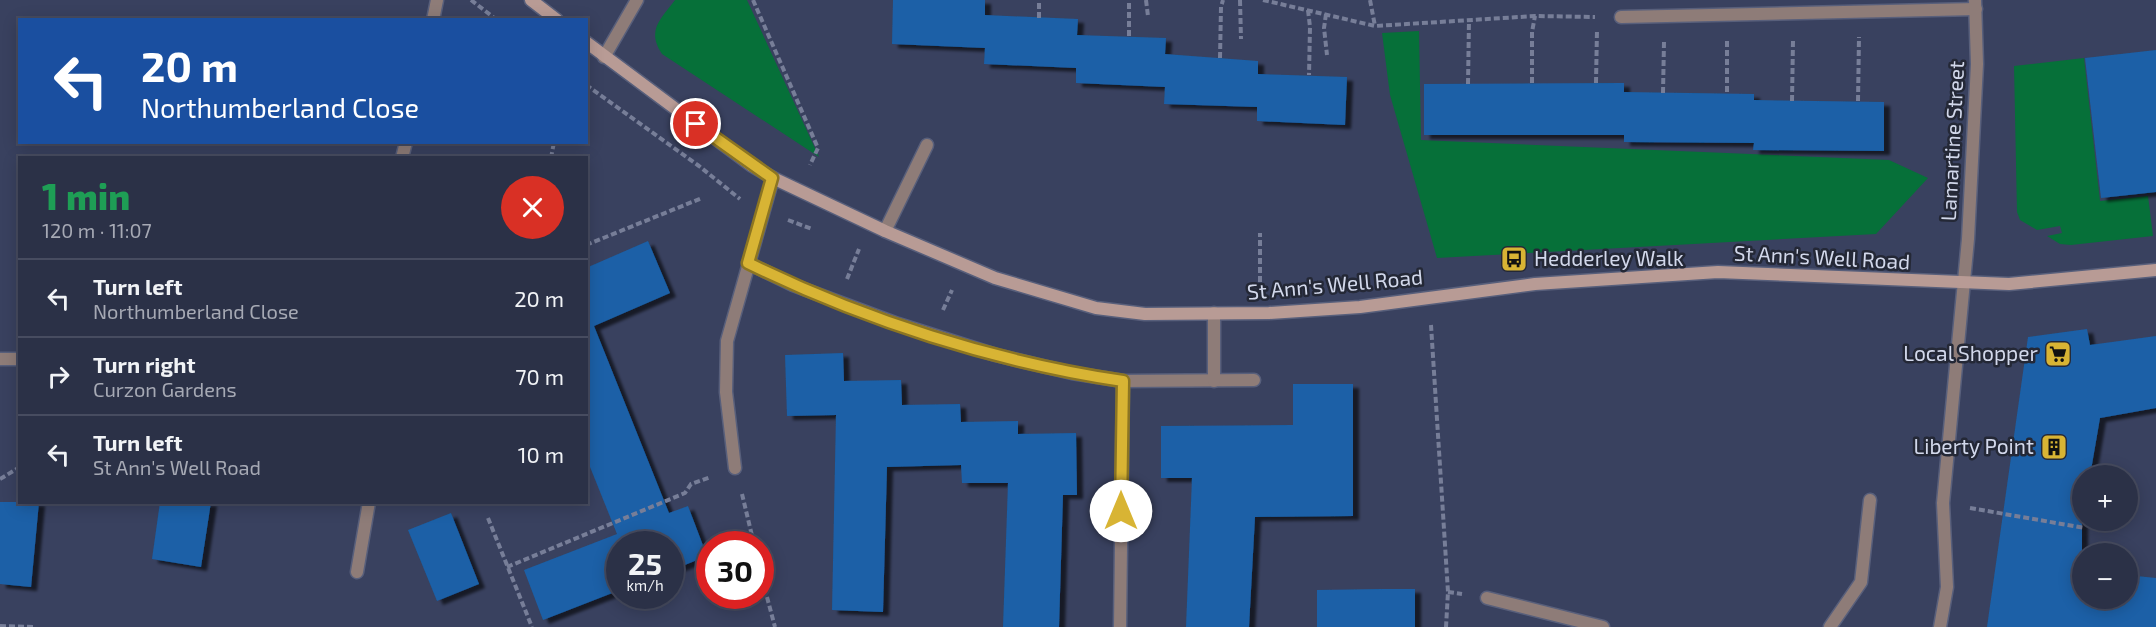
<!DOCTYPE html>
<html lang="en">
<head>
<meta charset="utf-8">
<style>
	:root { --surface:#2b3147; --page:#373d52; --text:#f1f3f6; --muted:#a6a9b4; --line:#474c60 }
	body { margin:0; font-family:"Exo 2",sans-serif; background:var(--page); color:var(--text); height:100vh; display:flex; flex-direction:column; font-size:22px; white-space:nowrap }
	* { box-sizing:border-box; margin:0 }
	p { font-size:20px; color:var(--muted) }
	.icon { flex:none; width:33px; height:33px; fill:none; stroke:currentColor; stroke-width:2; stroke-linecap:round; stroke-linejoin:round }
	.map { position:relative; flex:1; overflow:hidden }
	.sheet { position:absolute; left:18px; top:156px; width:570px; height:348px; display:flex; flex-direction:column; background:var(--surface); border-radius:0px; box-shadow:0 3px 15px #0003,0 0 0 2px var(--line) }
	.sheet>* { flex:none }
	.top-card { position:absolute; left:18px; top:18px; width:570px; height:126px; border-radius:0px; box-shadow:0 3px 15px #0003,0 0 0 2px var(--line); background:#1a4fa0; color:#fff; overflow:hidden }
	.buttons { position:absolute; left:2072px; top:465px; display:grid; gap:12px }
	.buttons a { display:grid; place-items:center; width:66px; height:66px; border-radius:50%; background:var(--surface); box-shadow:0 3px 15px #0003,0 0 0 2px var(--line); font-size:30px }
	.speed { position:absolute; left:606px; top:531px; display:flex; gap:12px; font-size:30px; font-weight:700; text-align:center }
	.speed>* { display:grid; place-content:center; width:78px; height:78px; border-radius:50%; background:var(--surface); box-shadow:0 3px 15px #0003,0 0 0 2px var(--line); line-height:1 }
	.speed small { font-size:15px; font-weight:400 }
	.speed .limit { border:9px solid #d22; background:#fff; color:#111 }
	.pin { position:absolute; display:grid; place-items:center; width:51px; height:51px; color:#fff; margin:-26px; border:3px solid #fff; border-radius:50%; box-shadow:0 2px 6px #0007 }
	.me { position:absolute; width:66px; margin:-33px; rotate:0deg; stroke-linejoin:round; filter:drop-shadow(0 0 4px #0008) }
	.turn { display:flex; align-items:center; gap:21px; height:126px; padding:0 24px; font-size:27px }
	.turn .icon { width:78px; height:78px; stroke-width:2.5 }
	.turn b { display:block; font-size:42px; line-height:51px }
	.round { display:grid; place-items:center; flex:none; width:63px; height:63px; border-radius:32px; background:var(--page) }
	.headline { display:flex; align-items:center; justify-content:space-between; height:102px; padding:0 24px }
	h1 { font-size:36px; font-weight:800; line-height:45px; color:#1e9e55 }
	ul { padding:0; list-style:none }
	li { display:flex; align-items:center; gap:18px; height:78px; padding:0 24px; border-top:2px solid var(--line) }
	li div { flex:1 }
	li b { display:block; font-size:22px }
	li em { font-style:normal }
	.map>svg:first-child { display:block }
	.green { fill:#067039 }
	.building { fill:#1a60a7; filter:url(#shadow) }
	.lines { fill:none; stroke-linecap:round; stroke-linejoin:round }
	.lane-casing { stroke:#585f7b; stroke-width:15 }
	.street-casing { stroke:#585f7b; stroke-width:15 }
	.secondary-casing { stroke:#585f7b; stroke-width:15 }
	.path { stroke:#777e98; stroke-width:4; stroke-dasharray:6 3; stroke-linecap:butt }
	.lane { stroke:#8e7c78; stroke-width:12 }
	.street { stroke:#8e7c78; stroke-width:12 }
	.secondary { stroke:#b89b95; stroke-width:12 }
	.route-casing { stroke:#8c7522; stroke-width:15 }
	.route { stroke:#d8b434; stroke-width:10 }
	.labels { text-anchor:middle; stroke-width:5; stroke-linejoin:round; paint-order:stroke }
	.street-label { font-size:21px; fill:#d2d8eb; stroke:#242836 }
	.poi-label { font-size:21px; fill:#d2d8eb; stroke:#242836; text-anchor:end }
</style>
</head>
<body>
<div class="map">
<svg width="2156" height="627" viewBox="0 0 2156 627">
	<defs>
		<filter id="shadow"><feDropShadow dx="6" dy="4" stdDeviation="1.5" flood-color="#0009"/></filter>
	</defs>
	<rect width="100%" height="100%" fill="#39415f"/>
	<g class="green">
		<path d="M675 0H747L819 157 662 54C646 30 661 19 675 0Z"/>
		<polygon points="1419,31 1421,140 1889,160 1928,178 1876,234 1437,258 1390,95 1382,33"/>
		<polygon points="2084,58 2100,201 2148,196 2153,236 2071,245 2060,244 2047,236 2062,233 2060,226 2037,230 2020,220 2017,212 2014,66"/>
	</g>
	<g class="building">
		<polygon points="893,0 985,0 985,15 1078,19 1077,35 1166,38 1165,54 1258,61 1258,74 1347,77 1345,125 1257,121 1257,107 1164,104 1165,87 1076,83 1076,68 984,64 985,48 892,44"/>
		<polygon points="2156,50 2156,192 2101,198 2085,58"/>
		<polygon points="1624,83 1624,92 1754,94 1754,100 1884,102 1884,151 1753,150 1754,143 1624,142 1624,135 1424,135 1424,84"/>
		<polygon points="648,241 670,293 594,326 669,513 688,506 707,556 670,571 670,544 620,544 620,590 543,620 524,570 617,534 586,457 586,268"/>
		<polygon points="2087,329 2090,345 2156,336 2156,408 2100,418 2090,476 2082,476 2082,598 2127,598 2127,575 2156,578 2156,627 1987,627 2028,337"/>
		<polygon points="843,353 844,381 901,380 902,405 960,404 961,422 1018,421 1018,434 1076,433 1077,495 1063,495 1059,627 1003,627 1008,483 962,483 961,465 887,467 883,612 832,610 836,415 787,416 785,355"/>
		<polygon points="1293,384 1353,384 1353,516 1255,517 1249,627 1186,627 1192,478 1161,478 1161,426 1293,425"/>
		<polygon points="0,502 39,502 31,587 0,584"/>
		<polygon points="160,502 211,502 201,567 152,559"/>
		<polygon points="451,513 479,584 437,601 408,530"/>
		<polygon points="1382,589 1415,589 1415,627 1317,627 1317,590"/>
	</g>
	<g class="lines">
		<defs>
			<g id="lane">
				<polyline points="885,231 927,145"/>
				<polyline points="357,572 369,502"/>
			</g>
			<g id="street">
				<polyline points="1621,17 1976,9"/>
				<polyline points="433,20 437,0"/>
				<polyline points="604,57 637,0"/>
				<polyline points="402,158 406,142"/>
				<polyline points="748,263 793,285 898,324 996,355 1072,373 1123,381 1254,380"/>
				<polyline points="0,359 20,359"/>
				<polyline points="1214,381 1214,313"/>
				<polyline points="735,468 726,392 727,341 773,178"/>
				<polyline points="1487,598 1603,627"/>
				<polyline points="1120,627 1123,381"/>
				<polyline points="1830,627 1861,582 1870,500"/>
				<polyline points="1940,627 1947,587 1943,503 1968,239 1977,64 1975,0"/>
			</g>
			<g id="secondary">
				<polyline points="531,0 557,20"/>
				<polyline points="586,42 751,165 773,178 885,231 995,278 1096,308 1145,314 1269,313 1360,307 1535,284 1718,272 2009,284 2156,270"/>
			</g>
		</defs>
		<use href="#lane" class="lane-casing"/>
		<use href="#street" class="street-casing"/>
		<use href="#secondary" class="secondary-casing"/>
		<g class="path">
			<polyline points="471,0 497,20"/>
			<polyline points="753,0 818,148 810,165"/>
			<polyline points="1146,0 1148,16"/>
			<polyline points="1240,0 1241,39"/>
			<polyline points="1263,0 1375,26 1535,16 1595,17"/>
			<polyline points="1370,0 1375,26"/>
			<polyline points="1308,10 1310,27 1309,75"/>
			<polyline points="1326,14 1324,28 1327,55"/>
			<polyline points="1039,18 1039,0"/>
			<polyline points="1129,36 1129,0"/>
			<polyline points="1727,41 1727,93"/>
			<polyline points="1220,58 1221,7 1223,0"/>
			<polyline points="1532,83 1532,32 1535,16"/>
			<polyline points="1596,83 1597,30"/>
			<polyline points="1468,84 1469,20"/>
			<polyline points="586,85 699,166 740,199"/>
			<polyline points="1663,93 1664,42"/>
			<polyline points="1792,101 1793,41"/>
			<polyline points="1858,101 1859,37"/>
			<polyline points="551,158 554,142"/>
			<polyline points="788,220 812,229"/>
			<polyline points="586,245 702,198"/>
			<polyline points="847,279 859,249"/>
			<polyline points="1260,282 1260,233"/>
			<polyline points="943,310 952,290"/>
			<polyline points="1431,325 1448,592 1446,627"/>
			<polyline points="0,479 20,467"/>
			<polyline points="742,494 754,544"/>
			<polyline points="1970,508 2085,528"/>
			<polyline points="488,518 532,627"/>
			<polyline points="507,567 685,493 691,484 711,477"/>
			<polyline points="760,571 775,627"/>
			<polyline points="1448,592 1462,594"/>
			<polyline points="0,626 34,627"/>
		</g>
		<use href="#lane" class="lane"/>
		<use href="#street" class="street"/>
		<use href="#secondary" class="secondary"/>
	</g>
	<g class="lines">
		<defs>
			<path id="route" d="M696 124 772 178 748 263C864 320 995 362 1123 381L1121 511"/>
		</defs>
		<use href="#route" class="route-casing"/>
		<use href="#route" class="route"/>
	</g>
	<defs>
		<symbol id="bus-square" viewBox="-11 -11 22 22"><rect x="-9" y="-9" width="18" height="18" rx="4" fill="#d8b434" stroke="#242836"/><path d="M-5-6H5V4H4V6H2V4H-2V6H-4V4H-5ZM-3.5-4V0h7V-4ZM-3.5 1.2v1.5H-2V1.2ZM2 1.2v1.5H3.5V1.2Z" fill="#111"/></symbol>
		<symbol id="supermarket-square" viewBox="-11 -11 22 22"><rect x="-9" y="-9" width="18" height="18" rx="4" fill="#d8b434" stroke="#242836"/><path d="M-6-5.5h2.5l.6 2H6L4.5 2H-2.5L-4.4-4H-6ZM-1.5 3.2a1.3 1.3 0 1 0 .1 0ZM3 3.2a1.3 1.3 0 1 0 .1 0Z" fill="#111"/></symbol>
		<symbol id="building-square" viewBox="-11 -11 22 22"><rect x="-9" y="-9" width="18" height="18" rx="4" fill="#d8b434" stroke="#242836"/><path d="M-4-6H4V6H1V3H-1V6H-4ZM-2.5-4.3h1.7v1.8h-1.7ZM.8-4.3h1.7v1.8H.8ZM-2.5-1h1.7V.8h-1.7ZM.8-1h1.7V.8H.8Z" fill="#111"/></symbol>
	</defs>
	<g fill-rule="evenodd">
		<use href="#bus-square" x="1499" y="244" width="30" height="30"/>
		<use href="#supermarket-square" x="2043" y="339" width="30" height="30"/>
		<use href="#building-square" x="2039" y="432" width="30" height="30"/>
	</g>
	<g class="labels">
		<g class="street-label">
			<text transform="translate(1953 141) rotate(-87)" y="7">Lamartine Street</text>
			<text transform="translate(1822 258) rotate(3)" y="7">St Ann's Well Road</text>
			<text transform="translate(1335 285) rotate(-5)" y="7">St Ann's Well Road</text>
		</g>
		<g class="poi-label">
			<text x="1534" y="266" text-anchor="start">Hedderley Walk</text>
			<text x="2038" y="361">Local Shopper</text>
			<text x="2034" y="454">Liberty Point</text>
		</g>
	</g>
</svg>
<div class="buttons">
<a>+</a>
<a>−</a>
</div>
<div class="speed"><div>25<small>km/h</small></div><div class="limit">30</div></div>
<div class="pin" style="left:696px;top:124px;background:#d93025"><svg class="icon" aria-label="arrive" viewBox="0 0 24 24"><path d="M6 21V4h12l-3 4 3 4H6"/></svg></div>
<svg class="me" style="left:1121px;top:511px" viewBox="-20 -20 40 40"><circle r="19" fill="#fff"/><path d="M0-13L10 11 0 6-10 11z" fill="#d8b434"/></svg>
<div class="top-card">
<div class="turn"><svg class="icon" aria-label="left" viewBox="0 0 24 24"><path d="M17 20v-9H6M10 6l-5 5 5 5"/></svg><div><b>20 m</b>Northumberland Close</div></div>
</div>
<section class="sheet">
<div class="headline"><div><h1>1 min</h1><p>120 m · 11:07</p></div><a class="round" style="background:#d93025;color:#fff"><svg class="icon" aria-label="close" viewBox="0 0 24 24"><path d="M6 6l12 12M18 6L6 18"/></svg></a></div>
<ul>
<li><svg class="icon" aria-label="left" viewBox="0 0 24 24"><path d="M17 20v-9H6M10 6l-5 5 5 5"/></svg><div><b>Turn left</b><p>Northumberland Close</p></div><em>20 m</em></li>
<li><svg class="icon" aria-label="right" viewBox="0 0 24 24"><path d="M7 20v-9h11M14 6l5 5-5 5"/></svg><div><b>Turn right</b><p>Curzon Gardens</p></div><em>70 m</em></li>
<li><svg class="icon" aria-label="left" viewBox="0 0 24 24"><path d="M17 20v-9H6M10 6l-5 5 5 5"/></svg><div><b>Turn left</b><p>St Ann's Well Road</p></div><em>10 m</em></li>
</ul>
</section>
</div>
</body>
</html>
